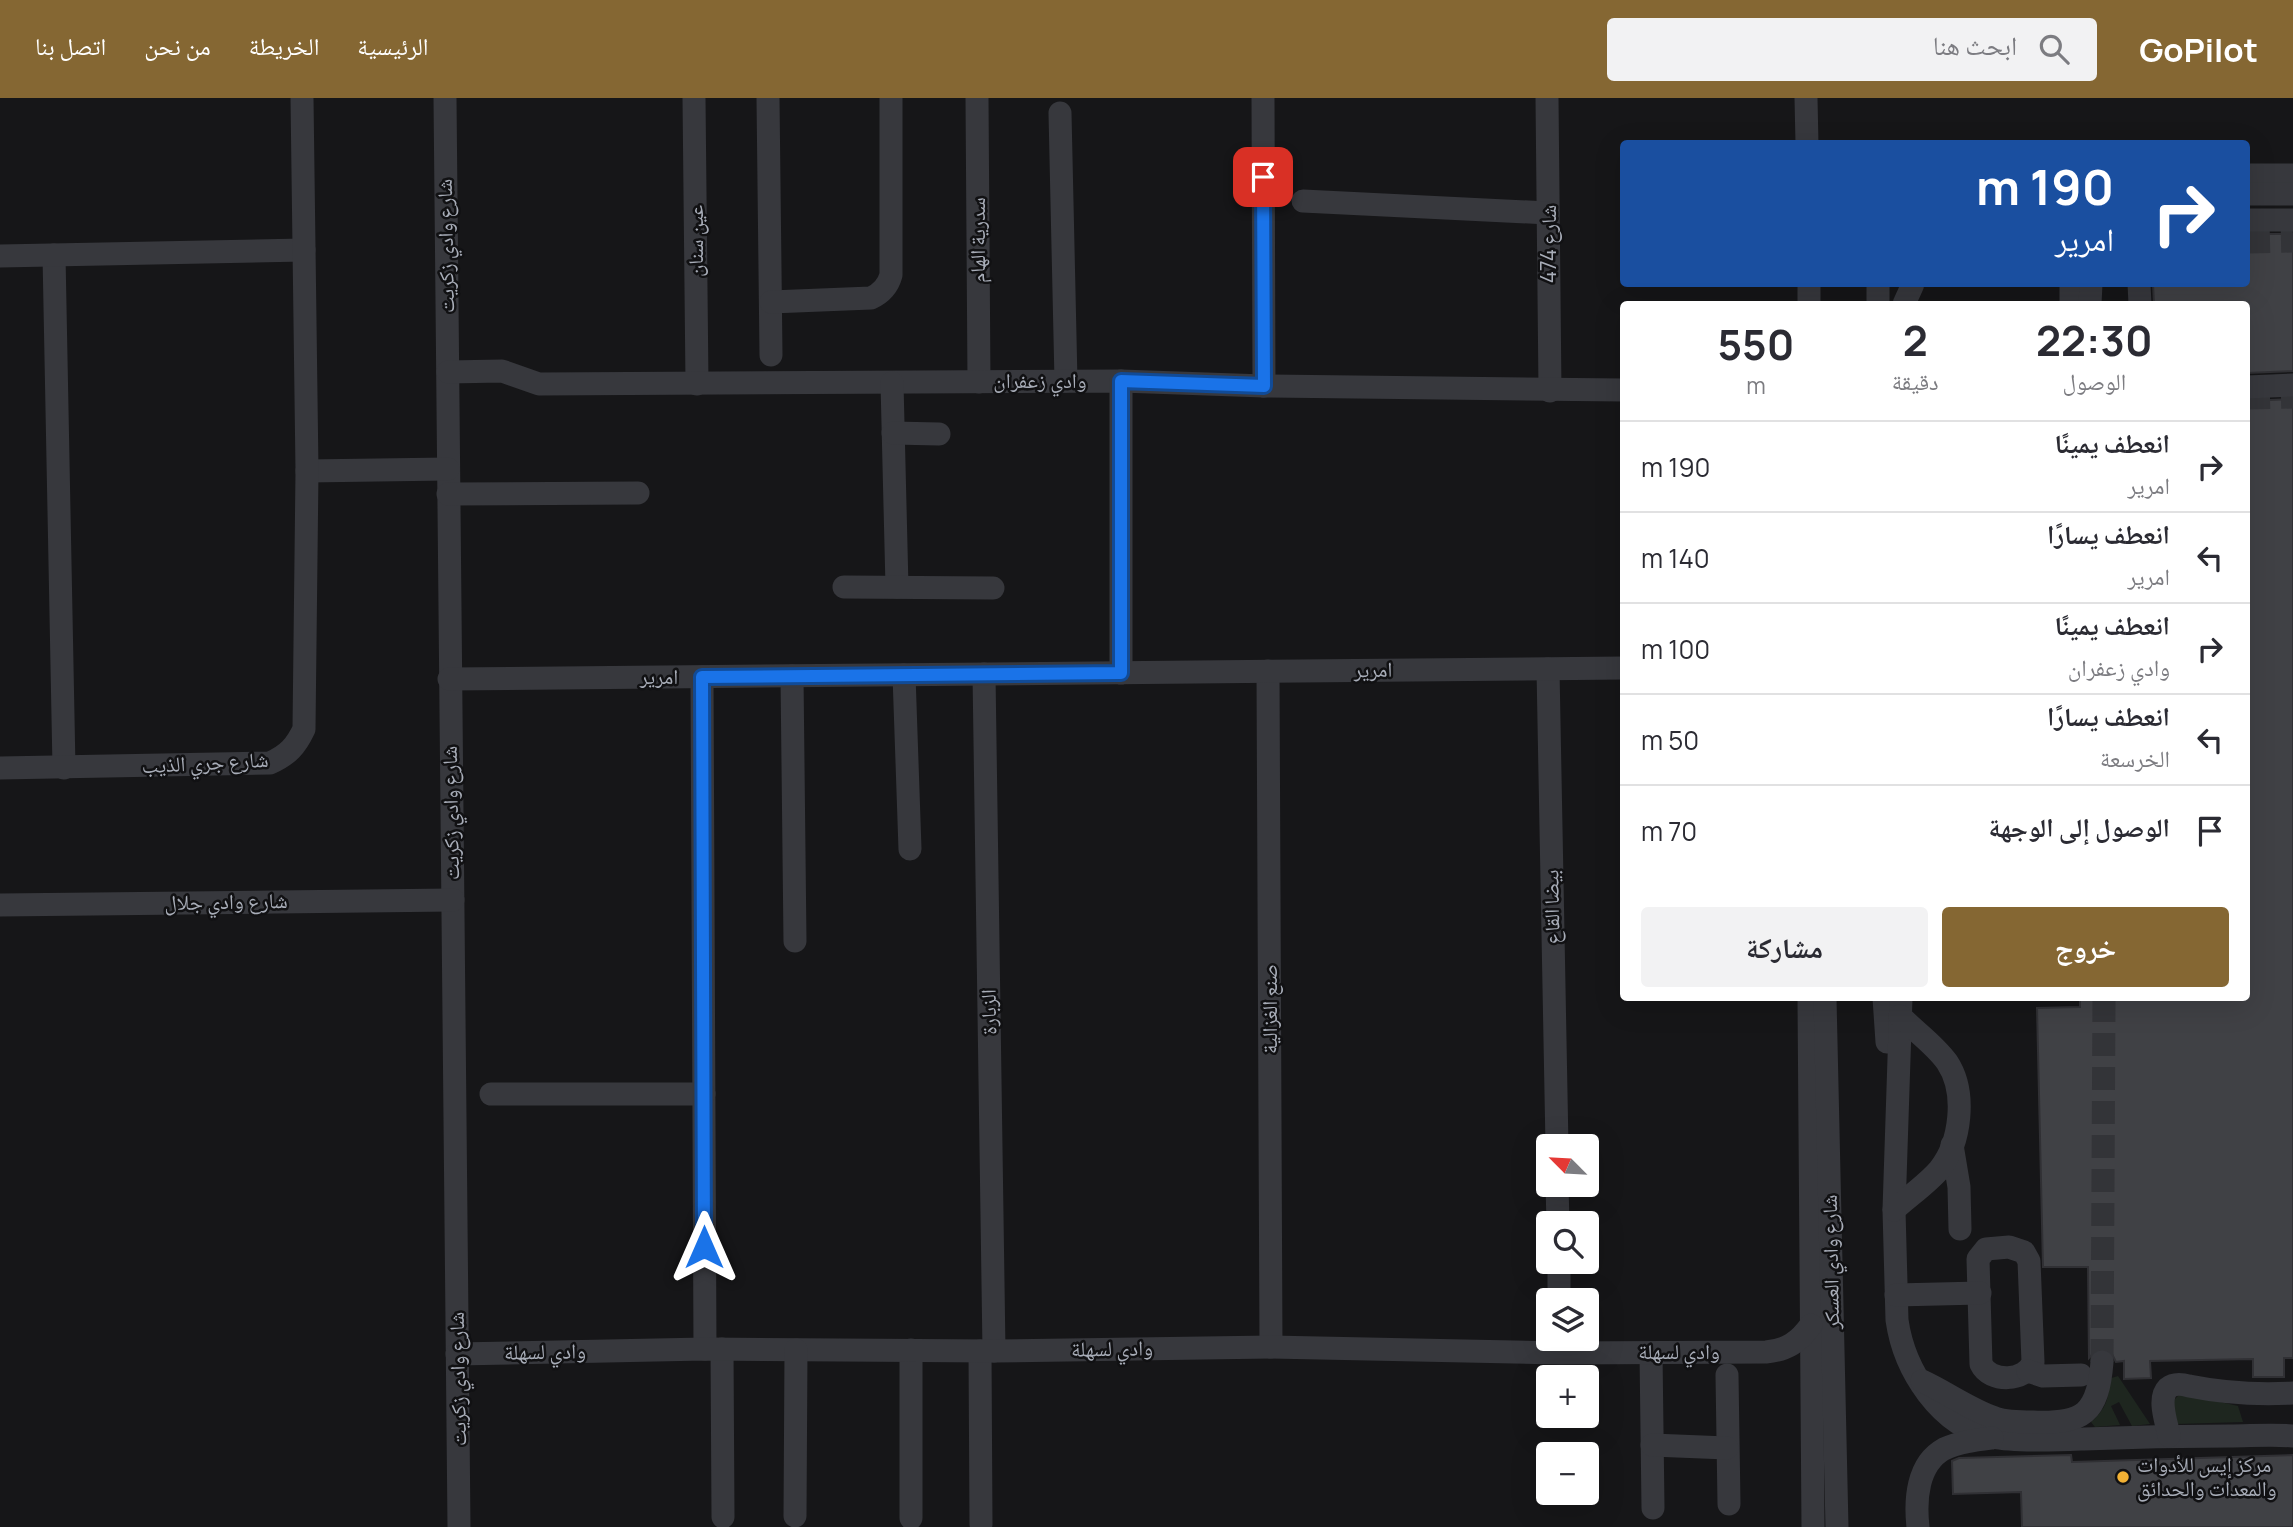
<!DOCTYPE html>
<html lang="ar">
<head>
<meta charset="utf-8">
<style>
	:root { --surface:#fff; --page:#f2f2f3; --text:#2b2b33; --muted:#7c7c81; --line:#e1e1e2; --accent:#856733 }
	body { margin:0; font-family:Manrope,"Noto Naskh Arabic",sans-serif; background:var(--page); color:var(--text); direction:rtl; height:100vh; display:flex; flex-direction:column; font-size:26px; white-space:nowrap }
	* { box-sizing:border-box; margin:0 }
	p { font-size:23px; color:var(--muted) }
	.icon { flex:none; width:38px; height:38px; fill:none; stroke:currentColor; stroke-width:2; stroke-linecap:round; stroke-linejoin:round }
	.map { position:relative; flex:1; overflow:hidden; direction:ltr }
	.details { position:absolute; left:1620px; top:203px; width:630px; height:700px; display:flex; flex-direction:column; background:var(--surface); border-radius:7px; box-shadow:0 7px 28px #0002; direction:rtl }
	.details>* { flex:none }
	.hud { position:absolute; left:1620px; top:42px; width:630px; height:147px; border-radius:7px; box-shadow:0 7px 28px #0002; direction:rtl; background:#1a4fa0; color:#fff; overflow:hidden }
	.needle { width:46px; rotate:294deg }
	.tools { position:absolute; left:1536px; top:1036px; display:grid; gap:14px }
	.tools a { display:grid; place-items:center; width:63px; height:63px; border-radius:7px; background:var(--surface); box-shadow:0 7px 28px #0002; font-size:35px }
	.pin { position:absolute; display:grid; place-items:center; width:60px; height:60px; color:#fff; margin:-30px; border-radius:14px; box-shadow:0 4px 10px #0006 }
	.me { position:absolute; width:77px; margin:-38px; rotate:0deg; stroke-linejoin:round; filter:drop-shadow(0 0 5px #0008) }
	.turn { display:flex; align-items:center; gap:24px; height:147px; padding:0 21px; font-size:32px }
	.turn .icon { width:91px; height:91px; stroke-width:2.5 }
	.turn b { display:block; font-size:49px; line-height:60px }
	.eta { display:flex; justify-content:space-evenly; align-items:center; height:119px; text-align:center }
	.eta b { font-size:42px; font-weight:700; line-height:49px }
	.action { display:flex; gap:14px; margin-top:auto; padding:14px 21px }
	.action a { flex:1; height:80px; border-radius:7px; background:var(--accent); color:#fff; font-size:28px; font-weight:700; line-height:80px; text-align:center }
	.action a+a { background:var(--page); color:var(--text) }
	ul { padding:0; list-style:none }
	li { display:flex; align-items:center; gap:21px; height:91px; padding:0 21px; border-top:2px solid var(--line) }
	li div { flex:1 }
	li b { display:block; font-size:26px }
	li em { font-style:normal }
	header { display:flex; align-items:center; gap:42px; box-sizing:border-box; height:98px; padding:0 35px; background:var(--accent); color:#fff }
	header strong { font-size:33px }
	nav { display:flex; gap:38px; margin-inline-start:auto; font-size:24px }
	.search { width:490px; height:63px; background:var(--page); display:flex; align-items:center; gap:18px; box-sizing:border-box; padding:0 24px; border-radius:7px; color:var(--muted); font-size:26px }
	.map>svg:first-child { display:block }
	.green { fill:#1e261f }
	.building { fill:#404145; stroke:#303034; stroke-width:2 }
	.lines { fill:none; stroke-linecap:round; stroke-linejoin:round }
	.minor-tunnel { stroke:#333438; stroke-width:23; stroke-dasharray:23 11; stroke-linecap:butt }
	.minor { stroke:#37383d; stroke-width:23 }
	.route-casing { stroke:#114b97; stroke-width:18 }
	.route { stroke:#1a73e8; stroke-width:12 }
	.poi-dot { fill:#f2b134; stroke:#111113; stroke-width:2.5 }
	.labels { text-anchor:middle; stroke-width:5; stroke-linejoin:round; paint-order:stroke }
	.street-label { font-size:21px; fill:#a8adb8; stroke:#111113 }
	.poi-label { font-size:21px; fill:#a8adb8; stroke:#111113; text-anchor:start }
</style>
</head>
<body>
<header>
<strong>GoPilot</strong>
<div class="search"><svg class="icon" aria-label="search" viewBox="0 0 24 24"><circle cx="10" cy="10" r="6"/><path d="M15 15l6 6"/></svg>ابحث هنا</div>
<nav><a>الرئيسية</a><a>الخريطة</a><a>من نحن</a><a>اتصل بنا</a></nav>
</header>
<div class="map">
<svg width="2293" height="1429" viewBox="0 0 2293 1429">
	<rect width="100%" height="100%" fill="#161618"/>
	<g class="green">
		<path d="M2118 1278 2150 1326 2132 1328 2119 1304 2111 1308 2120 1327 2095 1329 2091 1324C2105 1312 2111 1299 2108 1281Z"/>
		<polygon points="2181,1295 2238,1308 2243,1324 2177,1326 2173,1303"/>
	</g>
	<g class="building">
		<polygon points="2247,136 2293,136 2293,273 2247,275 2247,206 2154,206 2153,186 2247,186"/>
		<polygon points="2293,301 2293,1260 2284,1260 2284,1279 2253,1279 2253,1261 2150,1263 2151,1280 2124,1281 2124,1263 2116,1264 2110,1252 2097,1251 2089,1260 2088,1169 2043,1169 2037,910 2080,909 2080,900 2247,900 2247,303"/>
		<polygon points="2071,1357 2072,1364 2293,1357 2293,1429 2022,1429 2021,1394 1953,1396 1952,1363 1959,1360"/>
	</g>
	<g class="lines">
		<g class="minor-tunnel">
			<polyline points="2247,144 2293,143"/>
			<polyline points="2247,300 2293,299"/>
			<polyline points="2102,1264 2104,900"/>
		</g>
		<g class="minor">
			<polyline points="445,0 459,1429"/>
			<polyline points="694,0 697,286"/>
			<polyline points="768,0 771,257"/>
			<polyline points="977,0 979,284"/>
			<polyline points="1263,0 1264,288"/>
			<polyline points="1547,0 1550,293"/>
			<polyline points="1806,0 1807,46"/>
			<polyline points="1060,15 1066,283"/>
			<polyline points="2247,77 2293,77"/>
			<polyline points="2247,96 2293,96"/>
			<polyline points="1303,103 1548,115"/>
			<polyline points="2247,122 2293,122"/>
			<polyline points="54,157 64,670"/>
			<polyline points="0,158 304,152"/>
			<polyline points="1809,186 1809,206"/>
			<polyline points="2071,186 2071,206"/>
			<polyline points="2139,186 2140,206"/>
			<path d="M771 204 871 200C882 195 888 188 891 177V0"/>
			<polyline points="1878,206 1878,186"/>
			<polyline points="1904,206 1913,186"/>
			<polyline points="2090,206 2091,186"/>
			<polyline points="448,274 502,273 539,286 1121,283 1264,288 1624,292"/>
			<polyline points="1121,283 1121,575"/>
			<polyline points="892,285 897,489"/>
			<polyline points="2247,289 2293,287"/>
			<polyline points="893,335 939,336"/>
			<polyline points="307,373 448,371"/>
			<polyline points="448,396 638,395"/>
			<polyline points="844,489 993,490"/>
			<polyline points="1548,571 1557,1048"/>
			<polyline points="1268,573 1271,1249"/>
			<polyline points="984,576 994,1253"/>
			<polyline points="904,577 910,751"/>
			<polyline points="792,578 795,843"/>
			<polyline points="702,579 705,1251"/>
			<polyline points="449,581 1624,570"/>
			<path d="M0 670 270 665C288 657 296 648 304 631L307 373 302 0"/>
			<polyline points="0,807 453,802"/>
			<polyline points="1809,900 1813,1429"/>
			<polyline points="1825,900 1837,1429"/>
			<polyline points="1884,900 1887,944"/>
			<path d="M1901 900 1894 1112 1897 1222C1904 1272 1940 1329 1993 1339 2016 1344 2059 1342 2084 1341 2132 1339 2180 1338 2229 1338 2250 1338 2272 1336 2293 1338"/>
			<polyline points="491,996 704,996"/>
			<polyline points="1952,1047 1959,1089 1960,1131"/>
			<polyline points="1557,1087 1558,1125"/>
			<path d="M1894 1112C1908 1099 1927 1086 1939 1072 1961 1045 1967 994 1947 964 1935 947 1915 933 1900 918"/>
			<path d="M2009 1149 2024 1154 2029 1163 2033 1264C2026 1284 1990 1285 1981 1266L1978 1161 1986 1151Z"/>
			<polyline points="1559,1164 1559,1202"/>
			<polyline points="1896,1197 1980,1195"/>
			<polyline points="722,1251 723,1419"/>
			<polyline points="911,1252 911,1420"/>
			<polyline points="980,1253 981,1426"/>
			<polyline points="1651,1255 1653,1410"/>
			<path d="M457 1256 705 1251 994 1253 1271 1249 1560 1255 1766 1254C1787 1252 1799 1244 1811 1227"/>
			<polyline points="2028,1273 2043,1278 2081,1277"/>
			<polyline points="1727,1277 1729,1406"/>
			<path d="M1922 1283C1946 1294 1971 1312 1995 1320 2006 1324 2021 1324 2033 1324 2083 1326 2098 1316 2102 1264"/>
			<path d="M2169 1338C2167 1325 2157 1301 2168 1290 2174 1285 2182 1286 2189 1288 2224 1295 2257 1297 2293 1295"/>
			<polyline points="1652,1347 1727,1350"/>
			<polyline points="795,1418 796,1252"/>
			<path d="M1918 1429C1915 1402 1917 1366 1944 1351 1959 1344 1976 1342 1992 1340"/>
		</g>
	</g>
	<g class="lines">
		<defs>
			<polyline id="route" points="704,1149 702,579 1121,575 1121,283 1264,288 1263,79"/>
		</defs>
		<use href="#route" class="route-casing"/>
		<use href="#route" class="route"/>
	</g>
	<circle class="poi-dot" cx="2123" cy="1379" r="7"/>
	<g class="labels">
		<g class="street-label">
			<text transform="translate(978 142) rotate(-90)" y="7">سدرية الهام</text>
			<text transform="translate(696 143) rotate(-90)" y="7">عين سنان</text>
			<text transform="translate(1549 146) rotate(-90)" y="7">شارع 474</text>
			<text transform="translate(446 148) rotate(-91)" y="7">شارع وادي زكريت</text>
			<text x="1040" y="290">وادي زعفران</text>
			<text transform="translate(1373 572) rotate(-1)" y="7">امرير</text>
			<text x="659" y="586">امرير</text>
			<text transform="translate(205 665) rotate(-3)" y="7">شارع جري الذيب</text>
			<text transform="translate(451 715) rotate(-91)" y="7">شارع وادي زكريت</text>
			<text transform="translate(226 804) rotate(-1)" y="7">شارع وادي جلال</text>
			<text transform="translate(1552 809) rotate(-91)" y="7">بيضا القاع</text>
			<text transform="translate(1270 911) rotate(-90)" y="7">صنع الغزالية</text>
			<text transform="translate(989 914) rotate(-91)" y="7">الزبارة</text>
			<text transform="translate(1831 1164) rotate(-91)" y="7">شارع وادي العسكر</text>
			<text transform="translate(1112 1251) rotate(-1)" y="7">وادي لسهلة</text>
			<text transform="translate(545 1254) rotate(-1)" y="7">وادي لسهلة</text>
			<text x="1679" y="1261">وادي لسهلة</text>
			<text transform="translate(458 1281) rotate(-91)" y="7">شارع وادي زكريت</text>
		</g>
		<g class="poi-label">
			<text x="2137" y="1374">مركز إيس للأدوات<tspan x="2137" dy="24">والمعدات والحدائق</tspan></text>
		</g>
	</g>
</svg>
<div class="tools">
<a><svg class="needle" viewBox="-14 -14 28 28"><path d="M0-13l5 13h-10z" fill="#e53935"/><path d="M0 13l5-13h-10z" fill="#7c7c81"/></svg></a>
<a><svg class="icon" aria-label="search" viewBox="0 0 24 24"><circle cx="10" cy="10" r="6"/><path d="M15 15l6 6"/></svg></a>
<a><svg class="icon" aria-label="layers" viewBox="0 0 24 24"><path d="M12 4l9 5-9 5-9-5zM3 14l9 5 9-5"/></svg></a>
<a>+</a>
<a>−</a>
</div>
<div class="pin" style="left:1263px;top:79px;background:#d93025"><svg class="icon" aria-label="arrive" viewBox="0 0 24 24"><path d="M6 21V4h12l-3 4 3 4H6"/></svg></div>
<svg class="me" style="left:704px;top:1149px" viewBox="-20 -20 40 40"><path d="M0-17L14 15 0 8-14 15z" fill="#1a73e8" stroke="#fff" stroke-width="4"/></svg>
<div class="hud">
<div class="turn"><svg class="icon" aria-label="right" viewBox="0 0 24 24"><path d="M7 20v-9h11M14 6l5 5-5 5"/></svg><div><b>190 m</b>امرير</div></div>
</div>
<section class="details">
<div class="eta">
<div><b>22:30</b><p>الوصول</p></div>
<div><b>2</b><p>دقيقة</p></div>
<div><b>550</b><p>m</p></div>
</div>
<ul>
<li><svg class="icon" aria-label="right" viewBox="0 0 24 24"><path d="M7 20v-9h11M14 6l5 5-5 5"/></svg><div><b>انعطف يمينًا</b><p>امرير</p></div><em>190 m</em></li>
<li><svg class="icon" aria-label="left" viewBox="0 0 24 24"><path d="M17 20v-9H6M10 6l-5 5 5 5"/></svg><div><b>انعطف يسارًا</b><p>امرير</p></div><em>140 m</em></li>
<li><svg class="icon" aria-label="right" viewBox="0 0 24 24"><path d="M7 20v-9h11M14 6l5 5-5 5"/></svg><div><b>انعطف يمينًا</b><p>وادي زعفران</p></div><em>100 m</em></li>
<li><svg class="icon" aria-label="left" viewBox="0 0 24 24"><path d="M17 20v-9H6M10 6l-5 5 5 5"/></svg><div><b>انعطف يسارًا</b><p>الخرسعة</p></div><em>50 m</em></li>
<li><svg class="icon" aria-label="arrive" viewBox="0 0 24 24"><path d="M6 21V4h12l-3 4 3 4H6"/></svg><div><b>الوصول إلى الوجهة</b></div><em>70 m</em></li>
</ul>
<div class="action"><a>خروج</a><a>مشاركة</a></div>
</section>
</div>
</body>
</html>
